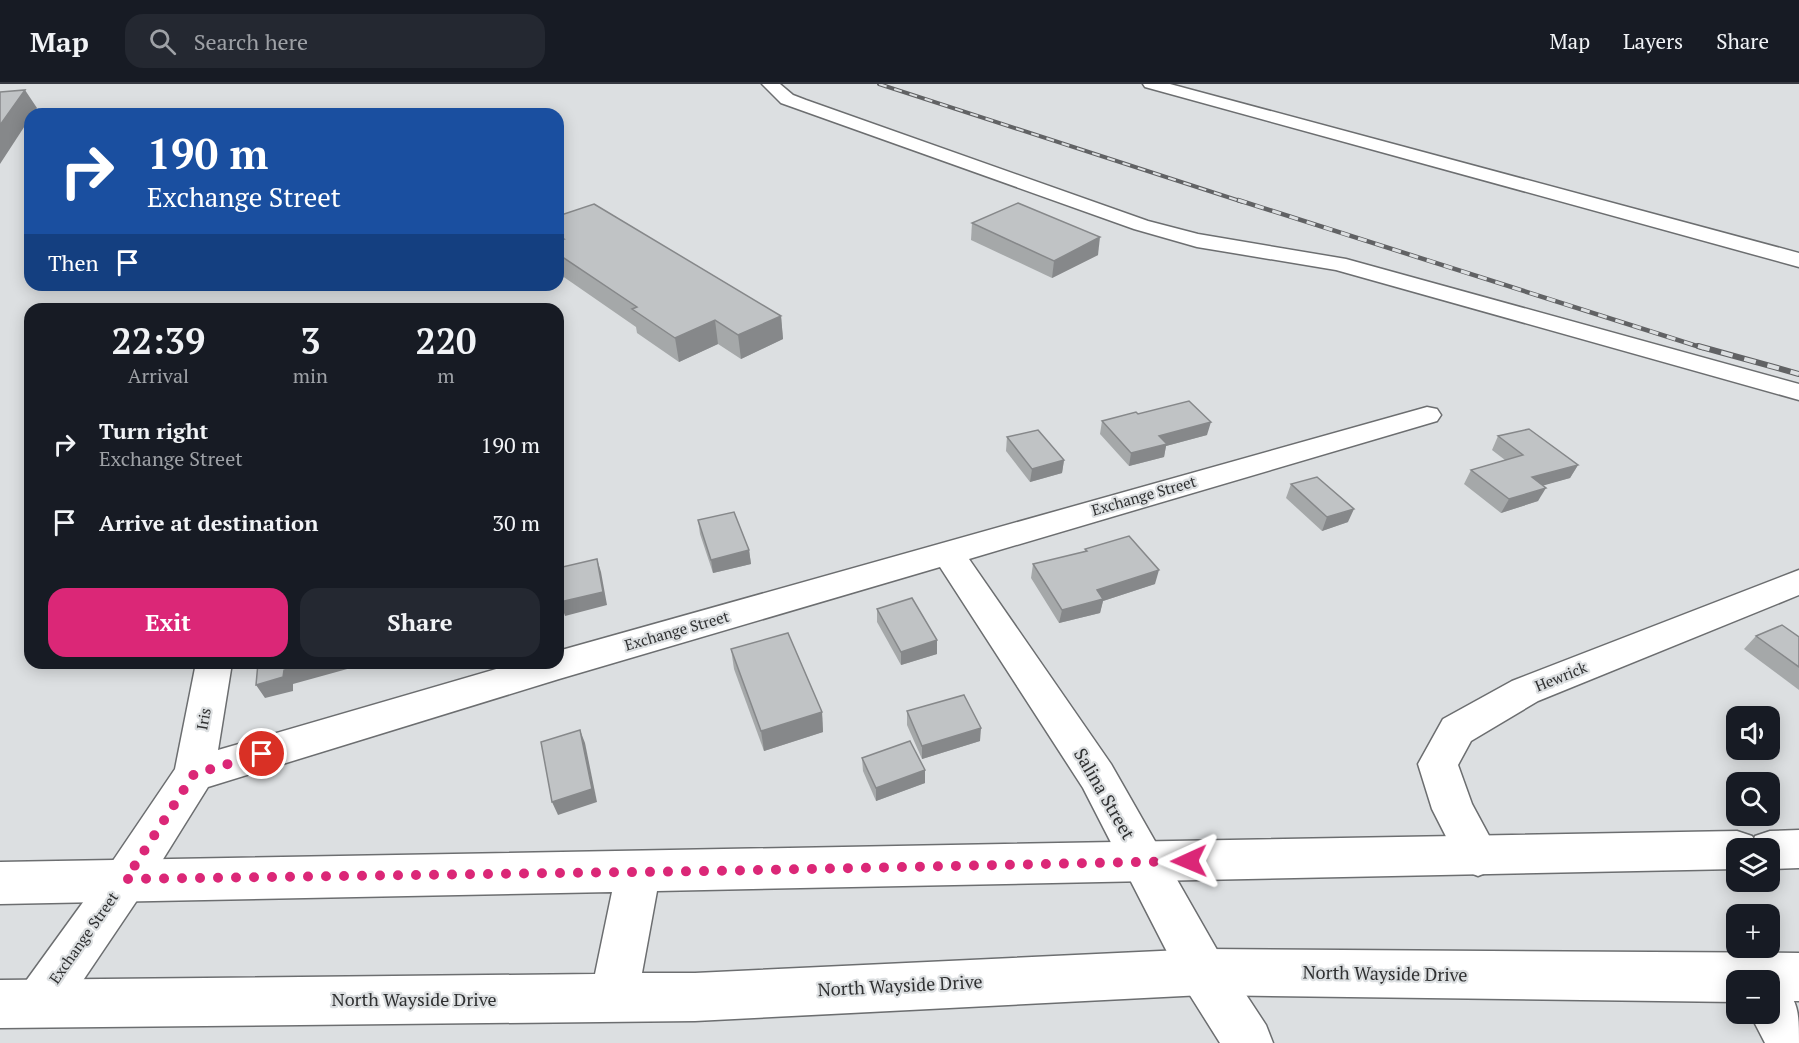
<!DOCTYPE html>
<html lang="en">
<head>
<meta charset="utf-8">
<style>
	:root { --surface:#171b24; --page:#242831; --text:#f1f3f6; --muted:#9ea1a6; --line:#363941; --accent:#db2777 }
	body { margin:0; font-family:"PT Serif",serif; background:var(--page); color:var(--text); height:100vh; display:flex; flex-direction:column; font-size:22px; white-space:nowrap }
	* { box-sizing:border-box; margin:0 }
	p { font-size:20px; color:var(--muted) }
	.icon { flex:none; width:33px; height:33px; fill:none; stroke:currentColor; stroke-width:2; stroke-linecap:round; stroke-linejoin:round }
	.map { position:relative; flex:1; overflow:hidden }
	.side { position:absolute; left:24px; top:219px; width:540px; height:366px; display:flex; flex-direction:column; background:var(--surface); border-radius:18px; box-shadow:0 3px 15px #0003 }
	.side>* { flex:none }
	.banner { position:absolute; left:24px; top:24px; width:540px; height:183px; border-radius:18px; box-shadow:0 3px 15px #0003; background:#1a4fa0; color:#fff; overflow:hidden }
	.tools { position:absolute; left:1726px; top:622px; display:grid; gap:12px }
	.tools a { display:grid; place-items:center; width:54px; height:54px; border-radius:12px; background:var(--surface); box-shadow:0 3px 15px #0003; font-size:30px }
	.pin { position:absolute; display:grid; place-items:center; width:51px; height:51px; color:#fff; margin:-26px; border:3px solid #fff; border-radius:50%; box-shadow:0 2px 6px #0007 }
	.me { position:absolute; width:66px; margin:-33px; rotate:269deg; stroke-linejoin:round; filter:drop-shadow(0 0 4px #0008) }
	.turn { display:flex; align-items:center; gap:21px; height:126px; padding:0 24px; font-size:27px }
	.turn .icon { width:78px; height:78px; stroke-width:2.5 }
	.turn b { display:block; font-size:42px; line-height:51px }
	.then { display:flex; align-items:center; height:57px; padding:0 24px; background:#0003; gap:12px; font-size:22px }
	.eta { display:flex; justify-content:space-evenly; align-items:center; height:102px; text-align:center }
	.eta b { font-size:36px; font-weight:700; line-height:42px }
	.cta { display:flex; gap:12px; margin-top:auto; padding:12px 24px }
	.cta a { flex:1; height:69px; border-radius:18px; background:var(--accent); color:#fff; font-size:24px; font-weight:700; line-height:69px; text-align:center }
	.cta a+a { background:var(--page); color:var(--text) }
	ul { padding:0; list-style:none }
	li { display:flex; align-items:center; gap:18px; height:78px; padding:0 24px }
	li div { flex:1 }
	li b { display:block; font-size:22px }
	li em { font-style:normal }
	header { display:flex; align-items:center; gap:36px; box-sizing:border-box; height:84px; padding:0 30px; background:var(--surface); border-bottom:2px solid var(--line) }
	header strong { font-size:28px }
	nav { display:flex; gap:33px; margin-inline-start:auto; font-size:21px }
	.search { width:420px; height:54px; background:var(--page); display:flex; align-items:center; gap:15px; box-sizing:border-box; padding:0 21px; border-radius:18px; color:var(--muted); font-size:22px }
	.map>svg:first-child { display:block }
	.lines { fill:none; stroke-linecap:round; stroke-linejoin:round }
	.minor-casing { stroke:#6c6e70; stroke-width:3 }
	.major-casing { stroke:#6c6e70; stroke-width:3 }
	.minor { fill:#fff; fill-rule:evenodd }
	.major { fill:#fff; fill-rule:evenodd }
	.rail-far2-casing { stroke:#616264; stroke-width:4 }
	.rail-far1-casing { stroke:#616264; stroke-width:4.5 }
	.rail-casing { stroke:#616264; stroke-width:6 }
	.rail-far2 { stroke:#dcdfe1; stroke-width:2; stroke-dasharray:8; stroke-linecap:butt }
	.rail-far1 { stroke:#dcdfe1; stroke-width:3; stroke-dasharray:9; stroke-linecap:butt }
	.rail { stroke:#dcdfe1; stroke-width:4; stroke-dasharray:12; stroke-linecap:butt }
	.wall { fill:#a5a8a9 }
	.shaded-wall { fill:#86888a }
	.building { fill:#c0c3c5; stroke:#86888a; stroke-width:1.5 }
	.route { stroke:#db2777; stroke-width:10; stroke-dasharray:0 18 }
	.labels { text-anchor:middle; stroke-width:4.5; stroke-linejoin:round; paint-order:stroke }
	.street-label { font-size:15px; fill:#2f3031; stroke:#dcdfe1 }
	.near-street-label { font-size:18px; fill:#2f3031; stroke:#dcdfe1 }
</style>
</head>
<body>
<header>
<strong>Map</strong>
<div class="search"><svg class="icon" aria-label="search" viewBox="0 0 24 24"><circle cx="10" cy="10" r="6"/><path d="M15 15l6 6"/></svg>Search here</div>
<nav><a>Map</a><a>Layers</a><a>Share</a></nav>
</header>
<div class="map">
<svg width="1799" height="959" viewBox="0 0 1799 959">
	<rect width="100%" height="100%" fill="#dcdfe1"/>
	<g class="lines">
		<defs>
			<g id="minor">
				<polygon points="762,0 780,0 793,11 806,16 1148,137 1198,150 1346,175 1799,300 1799,316 1336,186 1197,163 1134,145 781,19"/>
				<polygon points="1143,0 1170,0 1799,169 1799,183 1145,3"/>
				<polygon points="1427,323 1437,325 1441,331 1437,337 969,475 1111,680 1220,871 1266,941 1273,959 1220,959 1186,905 1083,704 940,483 559,595 208,703 142,809 57,935 40,942 23,935 16,918 23,901 110,781 175,685 196,579 232,579 218,666 517,579 558,579 558,567"/>
				<polygon points="1799,486 1799,511 1538,617 1471,657 1458,681 1472,720 1500,772 1493,786 1478,792 1463,786 1432,725 1418,680 1443,635 1512,597"/>
				<path d="M1770 897C1799 909 1799 927 1799 959H1765L1750 930H1770Z"/>
			</g>
			<polygon id="major" points="1799,746 1799,784 1770,785 1770,765 1737,765 1737,785 657,807 642,889 695,889 1203,865 1799,869 1799,917 1770,917 1770,897 1737,897 1737,918 1203,911 695,937 0,944 0,896 595,890 612,808 0,820 0,778 1737,747 1752,752 1754,755 1755,752 1770,747"/>
		</defs>
		<use href="#minor" class="minor-casing"/>
		<use href="#major" class="major-casing"/>
		<use href="#minor" class="minor"/>
		<use href="#major" class="major"/>
		<defs>
			<polyline id="rail-far2" points="879,0 1243,118"/>
			<polyline id="rail-far1" points="1238,116 1703,264"/>
			<polyline id="rail" points="1698,262 1799,290"/>
		</defs>
		<use href="#rail-far2" class="rail-far2-casing"/>
		<use href="#rail-far1" class="rail-far1-casing"/>
		<use href="#rail" class="rail-casing"/>
		<use href="#rail-far2" class="rail-far2"/>
		<use href="#rail-far1" class="rail-far1"/>
		<use href="#rail" class="rail"/>
	</g>
	<g class="wall">
		<polygon points="558,132 781,232 783,255 741,275 718,260 679,278 637,249 636,243 558,189"/>
		<polygon points="972,139 1098,171 1052,194 971,156"/>
		<polygon points="1138,330 1207,351 1166,362 1164,373 1129,382 1100,350 1102,337"/>
		<polygon points="1498,352 1578,381 1570,394 1543,401 1538,417 1501,429 1464,400 1471,386 1505,376 1492,366"/>
		<polygon points="1007,353 1064,376 1062,389 1030,398 1006,367"/>
		<polygon points="1291,400 1348,438 1322,447 1286,414"/>
		<polygon points="698,436 749,466 751,480 713,489 700,450"/>
		<polygon points="1085,465 1155,500 1103,517 1100,529 1059,539 1031,494 1033,480 1085,468"/>
		<polygon points="877,525 937,570 901,581 877,538"/>
		<polygon points="1756,552 1799,553 1799,606 1744,565"/>
		<polygon points="731,565 822,628 823,648 764,667 734,585"/>
		<polygon points="907,627 980,657 922,675 907,641"/>
		<polygon points="862,674 925,699 876,717 863,687"/>
	</g>
	<g class="shaded-wall">
		<polygon points="25,6 37,24 33,30 30,30 30,34 0,80 0,41"/>
		<polygon points="1100,153 1098,171 1052,194 1054,177"/>
		<polygon points="781,232 783,255 741,275 738,251"/>
		<polygon points="715,236 718,260 679,278 675,254"/>
		<polygon points="1211,338 1207,351 1166,362 1164,373 1129,382 1131,369 1159,352"/>
		<polygon points="1064,376 1062,389 1030,398 1032,385"/>
		<polygon points="1578,381 1570,394 1524,407 1532,393"/>
		<polygon points="1546,404 1538,417 1501,429 1509,415"/>
		<polygon points="1354,425 1348,438 1322,447 1327,433"/>
		<polygon points="749,466 751,480 713,489 711,476"/>
		<polygon points="597,475 601,488 607,521 565,532 564,529 558,530 558,516"/>
		<polygon points="1159,486 1155,500 1103,517 1100,529 1059,539 1062,526 1097,506"/>
		<polygon points="937,556 937,570 901,581 901,568"/>
		<polygon points="64,579 82,579 68,583"/>
		<polygon points="311,579 369,579 293,600 293,607 265,614 256,601 284,586"/>
		<polygon points="372,579 391,579 375,584"/>
		<polygon points="822,628 823,648 764,667 761,647"/>
		<polygon points="981,644 980,657 922,675 922,662"/>
		<polygon points="580,646 585,659 597,718 558,731 552,718"/>
		<polygon points="925,686 925,699 876,717 876,704"/>
	</g>
	<g class="building">
		<polygon points="25,6 0,41 0,8"/>
		<polygon points="1018,119 1100,153 1054,177 972,139"/>
		<polygon points="594,120 781,232 738,251 715,236 675,254 632,225 637,223 558,170 558,157 564,155 558,152 558,132"/>
		<polygon points="1189,317 1211,338 1159,352 1167,360 1131,369 1102,337 1136,328 1138,330"/>
		<polygon points="1529,345 1578,381 1532,393 1546,404 1509,415 1471,386 1523,371 1498,352"/>
		<polygon points="1038,346 1064,376 1032,385 1007,353"/>
		<polygon points="1317,393 1354,425 1327,433 1291,400"/>
		<polygon points="734,428 749,466 711,476 698,436"/>
		<polygon points="1129,452 1159,486 1097,506 1103,515 1062,526 1033,480 1087,467 1085,465"/>
		<polygon points="597,475 603,508 560,518 560,515 558,516 558,484"/>
		<polygon points="912,514 937,556 901,568 877,525"/>
		<polygon points="1782,541 1799,553 1799,583 1756,552"/>
		<polygon points="788,549 822,628 761,647 731,565"/>
		<polygon points="258,579 311,579 284,586 283,593 256,601"/>
		<polygon points="964,611 981,644 922,662 907,627"/>
		<polygon points="580,646 592,705 552,718 541,658"/>
		<polygon points="910,657 925,686 876,704 862,674"/>
	</g>
	<g class="lines">
		<polyline class="route" points="262,670 194,690 126,795 712,787 1189,777"/>
	</g>
	<g class="labels">
		<g class="street-label">
			<text transform="translate(1144 412) rotate(-16)" y="5">Exchange Street</text>
			<text transform="translate(677 547) rotate(-16)" y="5">Exchange Street</text>
			<text transform="translate(1561 593) rotate(-22)" y="5">Hewrick</text>
			<text transform="translate(204 635) rotate(-80)" y="5">Iris</text>
			<text transform="translate(84 854) rotate(-55)" y="5">Exchange Street</text>
		</g>
		<g class="near-street-label">
			<text transform="translate(1104 710) rotate(60)" y="6">Salina Street</text>
			<text transform="translate(1385 890) rotate(1)" y="6">North Wayside Drive</text>
			<text transform="translate(900 902) rotate(-3)" y="6">North Wayside Drive</text>
			<text x="414" y="922">North Wayside Drive</text>
		</g>
	</g>
</svg>
<div class="tools">
<a><svg class="icon" aria-label="sound" viewBox="0 0 24 24"><path d="M4 9h4l5-4v14l-5-4H4zM17 9q2 3 0 6"/></svg></a>
<a><svg class="icon" aria-label="search" viewBox="0 0 24 24"><circle cx="10" cy="10" r="6"/><path d="M15 15l6 6"/></svg></a>
<a><svg class="icon" aria-label="layers" viewBox="0 0 24 24"><path d="M12 4l9 5-9 5-9-5zM3 14l9 5 9-5"/></svg></a>
<a>+</a>
<a>−</a>
</div>
<div class="pin" style="left:262px;top:670px;background:#d93025"><svg class="icon" aria-label="arrive" viewBox="0 0 24 24"><path d="M6 21V4h12l-3 4 3 4H6"/></svg></div>
<svg class="me" style="left:1189px;top:777px" viewBox="-20 -20 40 40"><path d="M0-17L14 15 0 8-14 15z" fill="#db2777" stroke="#fff" stroke-width="4"/></svg>
<div class="banner">
<div class="turn"><svg class="icon" aria-label="right" viewBox="0 0 24 24"><path d="M7 20v-9h11M14 6l5 5-5 5"/></svg><div><b>190 m</b>Exchange Street</div></div>
<div class="then">Then<svg class="icon" aria-label="arrive" viewBox="0 0 24 24"><path d="M6 21V4h12l-3 4 3 4H6"/></svg></div>
</div>
<section class="side">
<div class="eta">
<div><b>22:39</b><p>Arrival</p></div>
<div><b>3</b><p>min</p></div>
<div><b>220</b><p>m</p></div>
</div>
<ul>
<li><svg class="icon" aria-label="right" viewBox="0 0 24 24"><path d="M7 20v-9h11M14 6l5 5-5 5"/></svg><div><b>Turn right</b><p>Exchange Street</p></div><em>190 m</em></li>
<li><svg class="icon" aria-label="arrive" viewBox="0 0 24 24"><path d="M6 21V4h12l-3 4 3 4H6"/></svg><div><b>Arrive at destination</b></div><em>30 m</em></li>
</ul>
<div class="cta"><a>Exit</a><a>Share</a></div>
</section>
</div>
</body>
</html>
